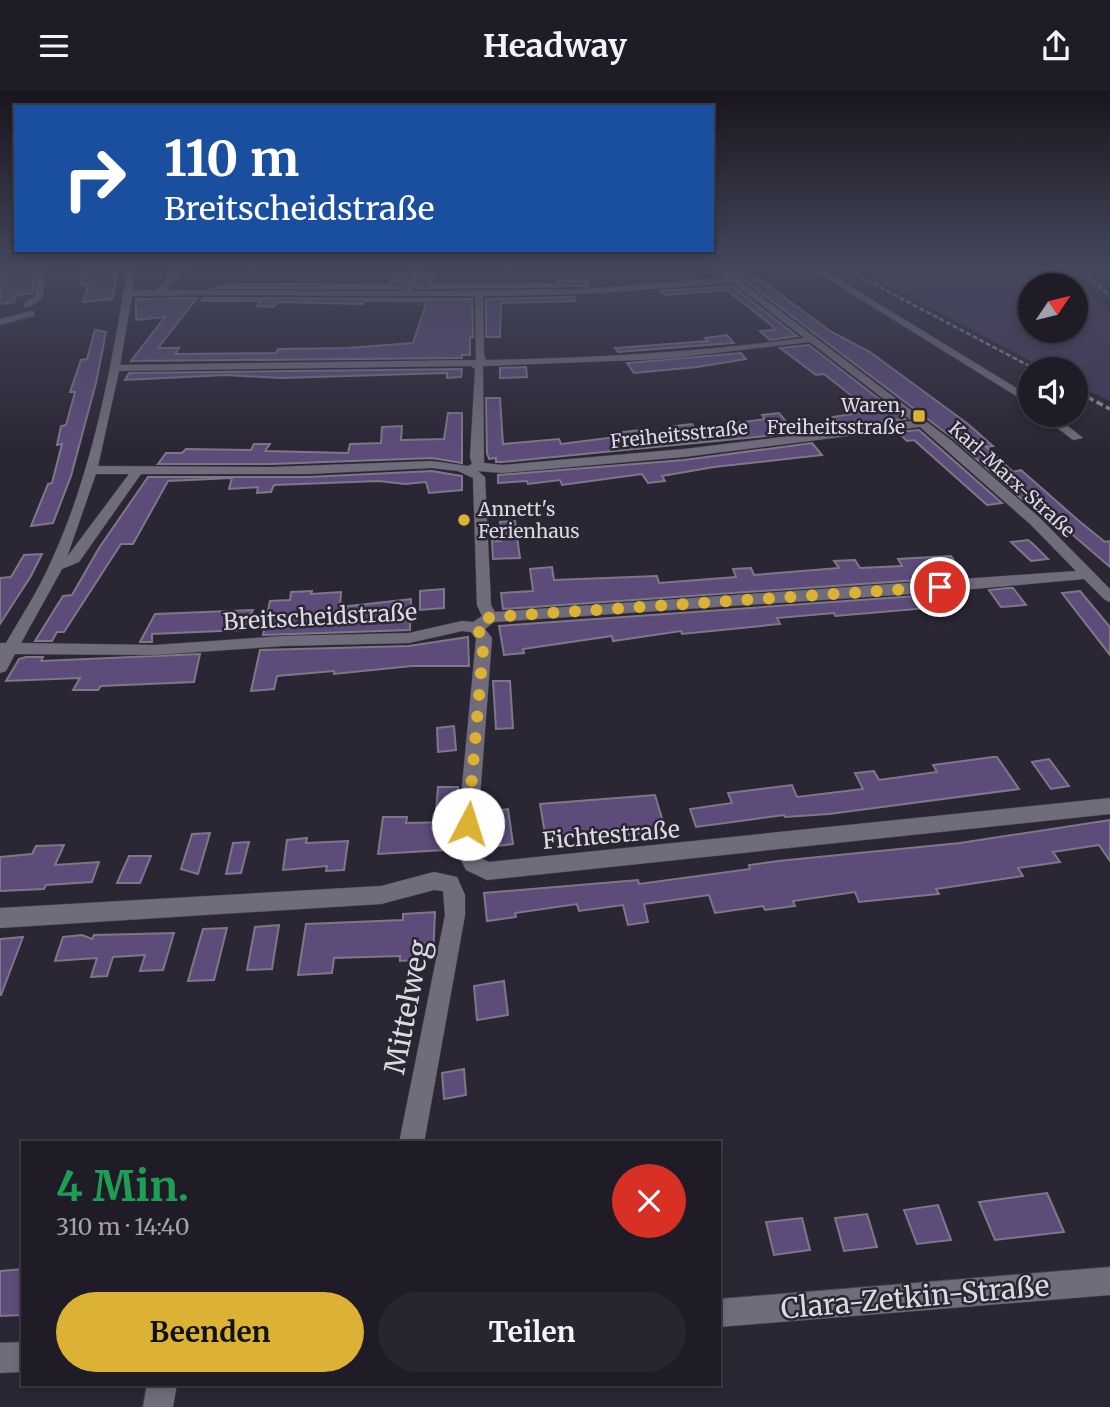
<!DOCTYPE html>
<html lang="de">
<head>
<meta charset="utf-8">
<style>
	:root { --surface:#201c27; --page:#28252f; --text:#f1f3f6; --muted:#a2a1a7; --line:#3d3a44; --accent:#dbb233 }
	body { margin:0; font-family:Merriweather,serif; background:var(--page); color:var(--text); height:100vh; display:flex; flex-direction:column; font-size:26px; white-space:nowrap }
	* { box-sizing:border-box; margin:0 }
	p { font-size:23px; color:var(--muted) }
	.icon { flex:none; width:38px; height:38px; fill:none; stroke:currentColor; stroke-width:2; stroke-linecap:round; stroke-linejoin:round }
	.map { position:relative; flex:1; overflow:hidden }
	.drawer { position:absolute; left:21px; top:1050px; width:700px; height:245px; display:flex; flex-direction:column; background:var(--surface); border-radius:0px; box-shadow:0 4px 10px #0003,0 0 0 2px var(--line) }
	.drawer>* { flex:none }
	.banner { position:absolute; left:14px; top:14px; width:700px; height:147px; border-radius:0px; box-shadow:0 4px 10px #0003,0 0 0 2px var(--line); background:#1a4fa0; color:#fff; overflow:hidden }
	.needle { width:46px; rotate:55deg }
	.controls { position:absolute; left:1018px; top:182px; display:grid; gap:14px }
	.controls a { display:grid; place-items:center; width:70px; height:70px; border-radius:50%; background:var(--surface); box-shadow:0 4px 10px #0003,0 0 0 2px var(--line); font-size:35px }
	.pin { position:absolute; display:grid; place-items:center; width:60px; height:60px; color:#fff; margin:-30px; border:4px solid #fff; border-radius:50%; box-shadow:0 2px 7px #0007 }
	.me { position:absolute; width:77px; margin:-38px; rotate:5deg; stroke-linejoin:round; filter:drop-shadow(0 0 5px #0008) }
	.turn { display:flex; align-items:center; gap:24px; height:147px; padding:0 35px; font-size:32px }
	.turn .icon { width:91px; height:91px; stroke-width:2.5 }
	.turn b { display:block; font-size:49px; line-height:60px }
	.round { display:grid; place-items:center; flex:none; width:74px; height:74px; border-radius:37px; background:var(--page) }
	.head { display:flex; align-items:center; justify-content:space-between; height:119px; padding:0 35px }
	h1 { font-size:42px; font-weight:700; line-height:52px; color:#1e9e55 }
	.button { display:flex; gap:14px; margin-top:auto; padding:14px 35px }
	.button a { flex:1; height:80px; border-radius:42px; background:var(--accent); color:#111; font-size:28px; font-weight:700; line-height:80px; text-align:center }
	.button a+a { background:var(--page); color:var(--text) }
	header { display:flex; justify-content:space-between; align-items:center; height:91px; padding:0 35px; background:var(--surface); font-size:32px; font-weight:700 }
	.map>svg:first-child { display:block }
	.green { fill:#44375a; fill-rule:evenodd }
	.building { fill:#5d4c7a; stroke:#7d7888; stroke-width:2 }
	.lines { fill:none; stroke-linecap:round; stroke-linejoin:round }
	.minor-casing { stroke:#47444f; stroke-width:1 }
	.minor { fill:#716c7b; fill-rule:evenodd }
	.rail-far1 { stroke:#908c98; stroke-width:2.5; stroke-dasharray:5 2.5; stroke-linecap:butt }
	.rail { stroke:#908c98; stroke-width:3.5; stroke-dasharray:7 3.5; stroke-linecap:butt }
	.route { stroke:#dbb233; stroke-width:12; stroke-dasharray:0 21.6 }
	.poi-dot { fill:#dbb233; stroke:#2b2634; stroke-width:2.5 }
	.labels { text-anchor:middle; stroke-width:5; stroke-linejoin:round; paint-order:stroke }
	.far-poi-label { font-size:19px; fill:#dcd9e2; stroke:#2b2634; text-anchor:end }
	.far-street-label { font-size:19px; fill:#dcd9e2; stroke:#2b2634 }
	.street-label { font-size:23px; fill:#dcd9e2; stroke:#2b2634 }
	.near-street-label { font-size:28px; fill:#dcd9e2; stroke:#2b2634 }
</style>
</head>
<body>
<header><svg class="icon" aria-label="menu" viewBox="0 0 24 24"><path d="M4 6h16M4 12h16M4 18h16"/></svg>Headway<svg class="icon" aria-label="share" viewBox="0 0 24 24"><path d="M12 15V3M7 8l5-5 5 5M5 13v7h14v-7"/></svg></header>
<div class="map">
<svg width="1110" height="1316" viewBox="0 0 1110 1316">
	<rect width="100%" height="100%" fill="#2b2634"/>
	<path class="green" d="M854 175H1057L1110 222V310L1076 294V278H1045ZM1031 194H1076V240H1031Z"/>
	<g class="building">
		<polygon points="0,175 34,175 33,202 15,205 14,211 0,213"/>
		<polygon points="85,175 119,175 112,208 83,211 88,195 80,193"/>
		<polygon points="743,176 830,240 870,261 968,333 993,355 986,356 1013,381 1021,379 1079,430 1105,451 1110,450 1110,476 1031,408 1023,409 954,348 728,177"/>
		<polygon points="394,183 408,183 403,197 212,197 240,193 390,194"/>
		<polygon points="422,183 433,183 430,194 557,193 557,190 587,190 588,195 417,197"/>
		<polygon points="732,195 797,245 770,249 760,240 775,239 771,234 727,199 665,204 661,200"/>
		<polygon points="574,206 575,210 501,212 500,246 486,246 486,208"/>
		<polygon points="197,207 158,257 179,257 175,263 276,262 278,258 347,257 413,252 427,210 364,210 363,213 277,211 274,216 257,215 261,210 201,210 204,207 472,208 473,246 470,246 470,264 462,264 462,267 131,270 165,226 136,229 136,208"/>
		<polygon points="95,239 106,241 96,292 71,385 53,432 31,435 48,393 52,392 62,353 57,354 61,335 66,334 75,301 70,301 81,269 87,268"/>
		<polygon points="727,244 734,252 618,261 615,257 708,250 705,247"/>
		<polygon points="809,254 905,328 842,336 833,326 871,320 824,283 816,284 780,257"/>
		<polygon points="741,262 746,268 697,276 634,282 627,272"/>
		<polygon points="526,276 527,286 500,287 500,277"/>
		<polygon points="462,278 461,286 447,287 447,282 281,287 226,284 125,289 129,282"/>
		<polygon points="486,307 500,307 503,353 559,348 561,353 624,345 622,341 641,339 644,344 679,340 675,335 692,333 698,341 739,336 736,332 765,328 762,324 779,322 796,342 502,371 496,371 496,367 489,368 487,362"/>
		<polygon points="448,322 462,322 462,372 432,367 272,373 158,373 166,362 182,362 186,358 251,359 254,353 270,353 265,360 348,362 350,353 381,352 382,336 402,335 401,349 444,348"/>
		<polygon points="919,339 1002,412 987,414 914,349 907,350 898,341"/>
		<polygon points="812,352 822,364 714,376 662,385 665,390 648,392 642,383 562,394 560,389 528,393 527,390 498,392 498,384 684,369"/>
		<polygon points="432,380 462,385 462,399 429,402 426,391 405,393 379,390 274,394 271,401 257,402 258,396 229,398 232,387 168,390 133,453 121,453 64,541 57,541 52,550 35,550 63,505 72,504 99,457 148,386 308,386"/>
		<polygon points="515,430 520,467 493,468 492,450 501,450 500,431"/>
		<polygon points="1028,449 1033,453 1048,468 1031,470 1011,451"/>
		<polygon points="42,463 31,485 0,533 0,487 11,486 24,464"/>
		<polygon points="951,465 961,480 928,482 932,488 503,518 501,502 533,500 530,478 552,476 554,489 657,485 659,492 736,486 733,478 751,477 754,484 839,477 834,470 855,469 860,477 902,475 898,468"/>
		<polygon points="1008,497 1013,497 1026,514 1001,516 989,499"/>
		<polygon points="444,498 444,517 420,519 420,500"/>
		<polygon points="312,500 311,503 341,501 340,516 411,508 410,539 263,544 270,510 290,509 291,501"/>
		<polygon points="1080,500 1110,536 1110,564 1062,502"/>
		<polygon points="944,503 952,515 835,525 834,522 777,527 780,533 682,543 681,540 613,550 612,545 523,558 524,562 504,564 499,535"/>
		<polygon points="253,519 243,539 152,543 152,551 140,551 155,523"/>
		<polygon points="468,546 469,575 412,575 334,583 334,580 277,585 274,598 251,600 260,559 409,555"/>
		<polygon points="200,563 194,591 101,595 98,599 73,599 80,587 6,590 19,568 26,566 43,566 41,570"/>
		<polygon points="493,590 510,590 513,637 496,638"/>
		<polygon points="454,635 456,659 438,661 437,637"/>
		<polygon points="993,666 997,666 1019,698 829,723 785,726 784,724 696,736 690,718 732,712 728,702 792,694 797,706 863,698 855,682 874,680 879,689 937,681 933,674"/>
		<polygon points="1049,668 1069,695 1051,698 1032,671"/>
		<polygon points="438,696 458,696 457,719 436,720"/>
		<polygon points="655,704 666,741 593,746 593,743 546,749 540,713"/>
		<polygon points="508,718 513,753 489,756 485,721"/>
		<polygon points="383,726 407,726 406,732 448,731 445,759 378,763"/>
		<polygon points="1110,729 1110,770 1099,754 1053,761 1060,771 1018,777 1023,785 936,798 939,803 859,811 855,801 793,810 795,815 765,819 763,815 715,822 709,804 644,813 648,831 628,834 623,814 579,820 577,813 515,822 516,826 487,830 484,802 638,789 639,793 750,778 749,774 778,770 960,752"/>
		<polygon points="210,742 198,783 181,778 192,743"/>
		<polygon points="307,747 306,752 348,750 344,779 326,780 327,775 283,779 287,749"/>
		<polygon points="249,751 241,782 226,783 233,752"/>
		<polygon points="64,754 55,774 99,771 92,791 46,794 44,798 0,800 0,766 32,763 36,755"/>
		<polygon points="129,765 151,765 140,792 117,792"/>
		<polygon points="435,821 433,868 400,870 400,865 334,867 332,882 298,884 306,833 403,829 403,823"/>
		<polygon points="279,834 272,878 247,879 255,836"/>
		<polygon points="227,837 214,889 188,890 203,838"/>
		<polygon points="174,842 163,879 140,880 145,864 113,866 107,885 91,886 97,867 55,870 63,846 82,844 92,848 94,844"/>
		<polygon points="23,846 1,904 0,904 0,848"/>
		<polygon points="504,890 508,924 477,929 474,895"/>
		<polygon points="464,978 466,1004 444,1008 442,982"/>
		<polygon points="1047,1102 1064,1141 995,1149 979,1111"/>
		<polygon points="938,1114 951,1149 917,1153 904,1119"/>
		<polygon points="867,1123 877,1156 844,1160 835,1127"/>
		<polygon points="802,1127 810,1159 774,1164 766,1131"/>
		<polygon points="23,1178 23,1224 0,1225 0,1180"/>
	</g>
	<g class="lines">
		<defs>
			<g id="minor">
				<polygon points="37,175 45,175 43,206 30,216 24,216 24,212 35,205"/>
				<path d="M128 175H136L132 199H156L178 175H187L166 199 405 200 414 175H422L413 200H432L584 198 727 187 712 175H721L952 350 1040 427 1110 498V511L1105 509 1084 488 940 501 494 531 485 538 492 547 476 759 480 767 489 771 1110 707V723L487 789 466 779 456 759 476 548 471 541 462 540 409 552 283 555 155 564 15 563 6 580 0 582V552H6C21 526 38 500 50 473 94 378 111 277 128 175ZM733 192 804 247C698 261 592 267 486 269L484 264 483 205 584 203ZM204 204 475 205 476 269 120 274 132 205ZM810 251 912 330 684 358 502 374 484 372 483 275 663 268ZM471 275 475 278 470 366 472 373 468 375 432 370 272 376 98 375 119 280ZM920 336 1030 433 1076 480 495 521 491 514 485 386 478 380 502 382 684 366ZM432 377 458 380 473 387 477 514 482 525 473 531 462 530 409 542 283 545 155 554 21 552 62 478 79 471 141 383H308ZM96 383H129L67 466Z"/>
				<polygon points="807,175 817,175 1031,306 1031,314"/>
				<polygon points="31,220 34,221 34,225 0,234 0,228"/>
				<polygon points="1041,324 1054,324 1083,347 1073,349"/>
				<polygon points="434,781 457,786 465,804 465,824 424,1052 399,1052 445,824 443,800 434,799 381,813 0,837 0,817 381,795"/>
				<polygon points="1110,1176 1110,1204 719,1236 719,1208"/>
				<polygon points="23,1251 23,1281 0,1282 0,1252"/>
				<polygon points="147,1293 177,1293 173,1316 143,1316"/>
			</g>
		</defs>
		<use href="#minor" class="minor-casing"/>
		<use href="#minor" class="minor"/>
		<g class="rail-far1">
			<polyline points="840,175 1035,278"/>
			<polyline points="1075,175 1110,205"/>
			<polyline points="1076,300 1081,303"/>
		</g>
		<polyline class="rail" points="1078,301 1110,318"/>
	</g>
	<linearGradient id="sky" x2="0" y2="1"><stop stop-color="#18151d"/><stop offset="0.49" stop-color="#44475c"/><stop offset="1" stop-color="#44475c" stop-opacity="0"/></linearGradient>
	<rect width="1110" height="359" fill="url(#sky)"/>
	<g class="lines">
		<polyline class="route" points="468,733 484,547 476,537 490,526 940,496"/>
	</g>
	<g class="poi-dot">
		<rect x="912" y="318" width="14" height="14" rx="3.5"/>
		<circle cx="464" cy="429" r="7"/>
	</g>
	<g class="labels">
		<g class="far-poi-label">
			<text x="905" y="321">Waren,<tspan x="905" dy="22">Freiheitsstraße</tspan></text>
			<text x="478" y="425" text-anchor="start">Annett's<tspan x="478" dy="22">Ferienhaus</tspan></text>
		</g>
		<g class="far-street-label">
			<text transform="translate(679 343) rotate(-6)" y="7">Freiheitsstraße</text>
			<text transform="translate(1012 388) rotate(42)" y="7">Karl-Marx-Straße</text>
		</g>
		<g class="street-label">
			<text transform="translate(320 526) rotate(-3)" y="8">Breitscheidstraße</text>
			<text transform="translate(611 744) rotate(-5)" y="8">Fichtestraße</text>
		</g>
		<g class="near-street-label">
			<text transform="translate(407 916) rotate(-79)" y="10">Mittelweg</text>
			<text transform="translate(915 1206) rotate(-5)" y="10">Clara-Zetkin-Straße</text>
		</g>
	</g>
</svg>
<div class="controls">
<a><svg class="needle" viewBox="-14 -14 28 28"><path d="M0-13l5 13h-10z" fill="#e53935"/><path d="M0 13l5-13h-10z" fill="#a2a1a7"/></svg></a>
<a><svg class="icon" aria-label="sound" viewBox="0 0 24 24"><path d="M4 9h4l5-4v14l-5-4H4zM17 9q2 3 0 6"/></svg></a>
</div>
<div class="pin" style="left:940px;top:496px;background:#d93025"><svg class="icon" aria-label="arrive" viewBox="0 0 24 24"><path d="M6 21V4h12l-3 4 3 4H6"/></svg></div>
<svg class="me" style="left:468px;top:733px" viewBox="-20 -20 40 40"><circle r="19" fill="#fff"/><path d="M0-13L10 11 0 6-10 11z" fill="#dbb233"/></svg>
<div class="banner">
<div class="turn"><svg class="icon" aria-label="right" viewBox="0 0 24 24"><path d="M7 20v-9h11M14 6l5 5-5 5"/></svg><div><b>110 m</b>Breitscheidstraße</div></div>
</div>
<section class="drawer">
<div class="head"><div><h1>4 Min.</h1><p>310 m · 14:40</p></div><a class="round" style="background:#d93025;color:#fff"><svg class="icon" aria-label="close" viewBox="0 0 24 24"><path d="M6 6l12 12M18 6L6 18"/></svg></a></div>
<div class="button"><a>Beenden</a><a>Teilen</a></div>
</section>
</div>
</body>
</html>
